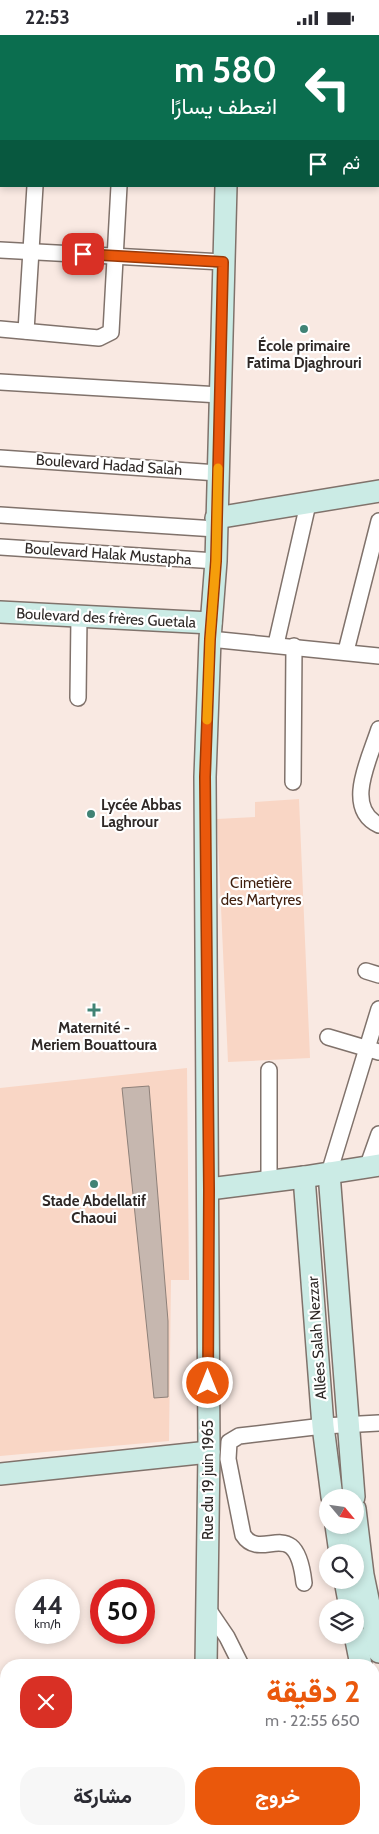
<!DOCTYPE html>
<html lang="ar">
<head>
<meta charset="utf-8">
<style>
	:root { --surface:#fff; --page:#f7f7f7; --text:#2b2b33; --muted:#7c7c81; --accent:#ea580c }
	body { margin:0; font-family:Cabin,Vazirmatn,sans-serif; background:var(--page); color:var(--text); direction:rtl; height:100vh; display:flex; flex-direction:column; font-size:19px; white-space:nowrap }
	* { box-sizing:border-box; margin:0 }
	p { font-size:16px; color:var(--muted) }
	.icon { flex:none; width:28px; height:28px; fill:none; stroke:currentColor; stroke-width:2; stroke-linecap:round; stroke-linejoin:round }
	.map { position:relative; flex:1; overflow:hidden; direction:ltr }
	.drawer { position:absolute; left:0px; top:1624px; width:380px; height:176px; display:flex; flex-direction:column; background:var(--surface); border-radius:20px 20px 0 0; box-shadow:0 2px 8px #0003; direction:rtl }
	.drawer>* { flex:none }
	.guide { position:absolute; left:0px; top:0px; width:380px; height:152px; box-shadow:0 2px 8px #0003; direction:rtl; background:#0b6e4f; color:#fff; overflow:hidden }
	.needle { width:32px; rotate:119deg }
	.fabs { position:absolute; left:319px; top:1454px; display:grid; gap:10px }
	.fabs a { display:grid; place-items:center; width:45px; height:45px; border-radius:50%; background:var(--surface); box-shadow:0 2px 8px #0003; font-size:25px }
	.speed { position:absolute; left:15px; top:1544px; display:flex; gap:10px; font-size:25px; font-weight:700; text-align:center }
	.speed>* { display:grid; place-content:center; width:65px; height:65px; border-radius:50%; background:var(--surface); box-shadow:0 2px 8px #0003; line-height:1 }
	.speed small { font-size:12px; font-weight:400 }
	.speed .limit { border:8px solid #d22; background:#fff; color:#111 }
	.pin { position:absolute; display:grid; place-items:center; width:42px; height:42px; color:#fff; margin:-21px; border-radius:10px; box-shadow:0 2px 8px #0006 }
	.me { position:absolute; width:55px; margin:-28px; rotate:0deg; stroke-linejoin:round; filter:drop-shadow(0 0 4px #0008) }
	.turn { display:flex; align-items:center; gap:18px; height:105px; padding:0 20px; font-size:22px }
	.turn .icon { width:65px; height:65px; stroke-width:2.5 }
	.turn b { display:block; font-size:35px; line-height:42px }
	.then { display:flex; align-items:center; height:48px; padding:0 20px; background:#0003; gap:10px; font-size:19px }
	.round { display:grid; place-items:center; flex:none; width:52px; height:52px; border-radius:20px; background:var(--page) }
	.headline { display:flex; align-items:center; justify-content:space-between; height:85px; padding:0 20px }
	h1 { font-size:30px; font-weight:800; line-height:38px; color:var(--accent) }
	.primary-button { display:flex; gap:10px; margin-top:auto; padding:10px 20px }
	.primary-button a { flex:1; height:58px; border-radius:20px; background:var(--accent); color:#fff; font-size:20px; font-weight:800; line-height:58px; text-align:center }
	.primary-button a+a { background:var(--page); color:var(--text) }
	.status { display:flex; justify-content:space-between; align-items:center; height:35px; padding:0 25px; background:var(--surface); direction:ltr }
	.status svg { height:14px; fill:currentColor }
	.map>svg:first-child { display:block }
	.green { fill:#f9d6c5 }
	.building { fill:#c6b7af; stroke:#8e8079 }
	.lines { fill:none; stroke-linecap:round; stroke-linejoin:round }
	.street-casing { stroke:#80726b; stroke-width:18 }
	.secondary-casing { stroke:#80726b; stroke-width:24 }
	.street { stroke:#fff; stroke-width:15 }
	.secondary { stroke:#cbebe5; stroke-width:21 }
	.route-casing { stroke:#983908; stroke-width:12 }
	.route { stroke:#ea580c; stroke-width:9 }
	.slow { stroke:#f59e0b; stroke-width:9 }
	.poi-dot { fill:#408375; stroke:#fff; stroke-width:2 }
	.labels { text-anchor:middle; stroke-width:4.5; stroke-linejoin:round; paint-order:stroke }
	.poi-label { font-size:15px; font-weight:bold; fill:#2e2826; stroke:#fff }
	.street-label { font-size:15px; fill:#2e2826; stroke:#fff }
	.park-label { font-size:15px; fill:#401f0e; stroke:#fff }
</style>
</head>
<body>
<div class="status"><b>22:53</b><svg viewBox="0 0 49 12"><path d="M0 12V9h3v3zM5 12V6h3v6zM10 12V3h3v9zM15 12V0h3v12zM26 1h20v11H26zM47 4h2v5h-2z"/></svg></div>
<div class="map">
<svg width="379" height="1799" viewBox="0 0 379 1799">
	<rect width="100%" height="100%" fill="#f9e9e2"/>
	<g class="green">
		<polygon points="299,764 310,1023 228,1027 217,784 255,782 255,767"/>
		<polygon points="187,1033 189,1245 171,1245 169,1406 0,1421 0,1053"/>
	</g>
	<polygon class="building" points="149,1051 168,1286 168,1362 154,1363 122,1053"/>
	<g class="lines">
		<defs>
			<g id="street">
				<polyline points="43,1 43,0"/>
				<polyline points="135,1 135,0"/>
				<polyline points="0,128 1,128"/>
				<polyline points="0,215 223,227"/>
				<polyline points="0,294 99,303 111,297 119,151"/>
				<polyline points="26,296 35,151"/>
				<polyline points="0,347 220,360"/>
				<polyline points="0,423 218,438"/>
				<polyline points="0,480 216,494"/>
				<polyline points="0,512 216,526"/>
				<polyline points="210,604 379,621"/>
				<polyline points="276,609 308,469"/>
				<polyline points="346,616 379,486"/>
				<polyline points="78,663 79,582"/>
				<path d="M379 694C370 723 343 773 379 790"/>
				<polyline points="293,747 294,611"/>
				<polyline points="366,936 379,940"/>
				<polyline points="328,1002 379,1017"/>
				<polyline points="368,1130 379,1099"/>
				<polyline points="329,1138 379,974"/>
				<polyline points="269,1146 269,1035"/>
				<path d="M304 1548C296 1476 262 1529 243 1500L228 1424 229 1407 239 1401 323 1391 379 1388"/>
				<polyline points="208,1574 227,1602 241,1630"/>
				<polyline points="374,1749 379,1747"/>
				<polyline points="293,1794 295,1799"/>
				<polyline points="231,1799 245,1794"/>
			</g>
			<g id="secondary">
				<polyline points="230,1 230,0"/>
				<polyline points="216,483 379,456"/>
				<polyline points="0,577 211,588"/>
				<polyline points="329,1138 354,1462"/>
				<polyline points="304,1142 323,1391 332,1462"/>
				<polyline points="209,1154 304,1142 379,1130"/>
				<polyline points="0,1439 209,1417"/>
				<polyline points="355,1474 363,1540 379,1617"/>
				<polyline points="336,1490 340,1518"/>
				<polyline points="345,1545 350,1572"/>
				<polyline points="355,1600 361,1630"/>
				<polyline points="206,1630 209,1417 205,742 210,604 216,526 226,151"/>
				<polyline points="374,1692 379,1719"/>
				<polyline points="0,1770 6,1771"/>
				<polyline points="85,1794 103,1799"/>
				<polyline points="208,1794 208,1799"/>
			</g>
		</defs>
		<use href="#street" class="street-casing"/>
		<use href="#secondary" class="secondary-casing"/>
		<use href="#street" class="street"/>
		<use href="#secondary" class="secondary"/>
	</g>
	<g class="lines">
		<defs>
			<polyline id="route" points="83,219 223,227 216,526 210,604 205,742 209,1154 208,1348"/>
		</defs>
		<use href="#route" class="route-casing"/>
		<use href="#route" class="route"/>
		<polyline class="slow" points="207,685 210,604 216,526 218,433"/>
	</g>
	<g class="poi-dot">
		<circle cx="304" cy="294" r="5"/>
		<circle cx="91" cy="779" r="5"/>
		<path d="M91.5 967.5h5v5h5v5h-5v5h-5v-5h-5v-5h5z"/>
		<circle cx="94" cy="1149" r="5"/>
	</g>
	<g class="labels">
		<g class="poi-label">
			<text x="304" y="316">École primaire<tspan x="304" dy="17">Fatima Djaghrouri</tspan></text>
			<text x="101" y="775" text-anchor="start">Lycée Abbas<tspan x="101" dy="17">Laghrour</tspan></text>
			<text x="94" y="998">Maternité -<tspan x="94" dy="17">Meriem Bouattoura</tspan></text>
			<text x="94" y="1171">Stade Abdellatif<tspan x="94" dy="17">Chaoui</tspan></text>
		</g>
		<g class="street-label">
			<text transform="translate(109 430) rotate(4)" y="5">Boulevard Hadad Salah</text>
			<text transform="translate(108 519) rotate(4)" y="5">Boulevard Halak Mustapha</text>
			<text transform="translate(106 583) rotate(3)" y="5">Boulevard des frères Guetala</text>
			<text transform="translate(317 1303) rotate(-94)" y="5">Allées Salah Nezzar</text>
			<text transform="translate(208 1445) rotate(-90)" y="5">Rue du 19 juin 1965</text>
		</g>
		<g class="park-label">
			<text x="261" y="853">Cimetière<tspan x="261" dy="17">des Martyres</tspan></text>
		</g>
	</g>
</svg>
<div class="fabs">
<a><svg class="needle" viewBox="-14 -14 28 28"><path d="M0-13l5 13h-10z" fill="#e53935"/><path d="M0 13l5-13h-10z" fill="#7c7c81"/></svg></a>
<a><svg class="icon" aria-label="search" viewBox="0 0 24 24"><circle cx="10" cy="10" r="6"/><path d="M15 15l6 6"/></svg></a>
<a><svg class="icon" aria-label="layers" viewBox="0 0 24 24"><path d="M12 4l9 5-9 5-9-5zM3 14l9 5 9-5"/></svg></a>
</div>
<div class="speed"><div>44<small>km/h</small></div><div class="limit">50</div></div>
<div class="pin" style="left:83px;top:219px;background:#d93025"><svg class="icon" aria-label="arrive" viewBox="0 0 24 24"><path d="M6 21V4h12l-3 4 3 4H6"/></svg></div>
<svg class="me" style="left:208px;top:1348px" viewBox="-20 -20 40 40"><circle r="17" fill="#ea580c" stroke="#fff" stroke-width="3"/><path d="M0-11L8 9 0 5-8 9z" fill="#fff"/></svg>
<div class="guide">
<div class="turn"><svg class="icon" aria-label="left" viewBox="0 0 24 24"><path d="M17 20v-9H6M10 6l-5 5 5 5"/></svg><div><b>580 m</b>انعطف يسارًا</div></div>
<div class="then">ثم<svg class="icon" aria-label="arrive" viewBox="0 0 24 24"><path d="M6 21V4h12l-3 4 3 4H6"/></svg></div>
</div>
<section class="drawer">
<div class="headline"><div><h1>2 دقيقة</h1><p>650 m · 22:55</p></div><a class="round" style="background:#d93025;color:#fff"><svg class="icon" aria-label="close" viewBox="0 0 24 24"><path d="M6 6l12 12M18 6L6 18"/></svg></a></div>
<div class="primary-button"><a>خروج</a><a>مشاركة</a></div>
</section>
</div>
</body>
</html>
